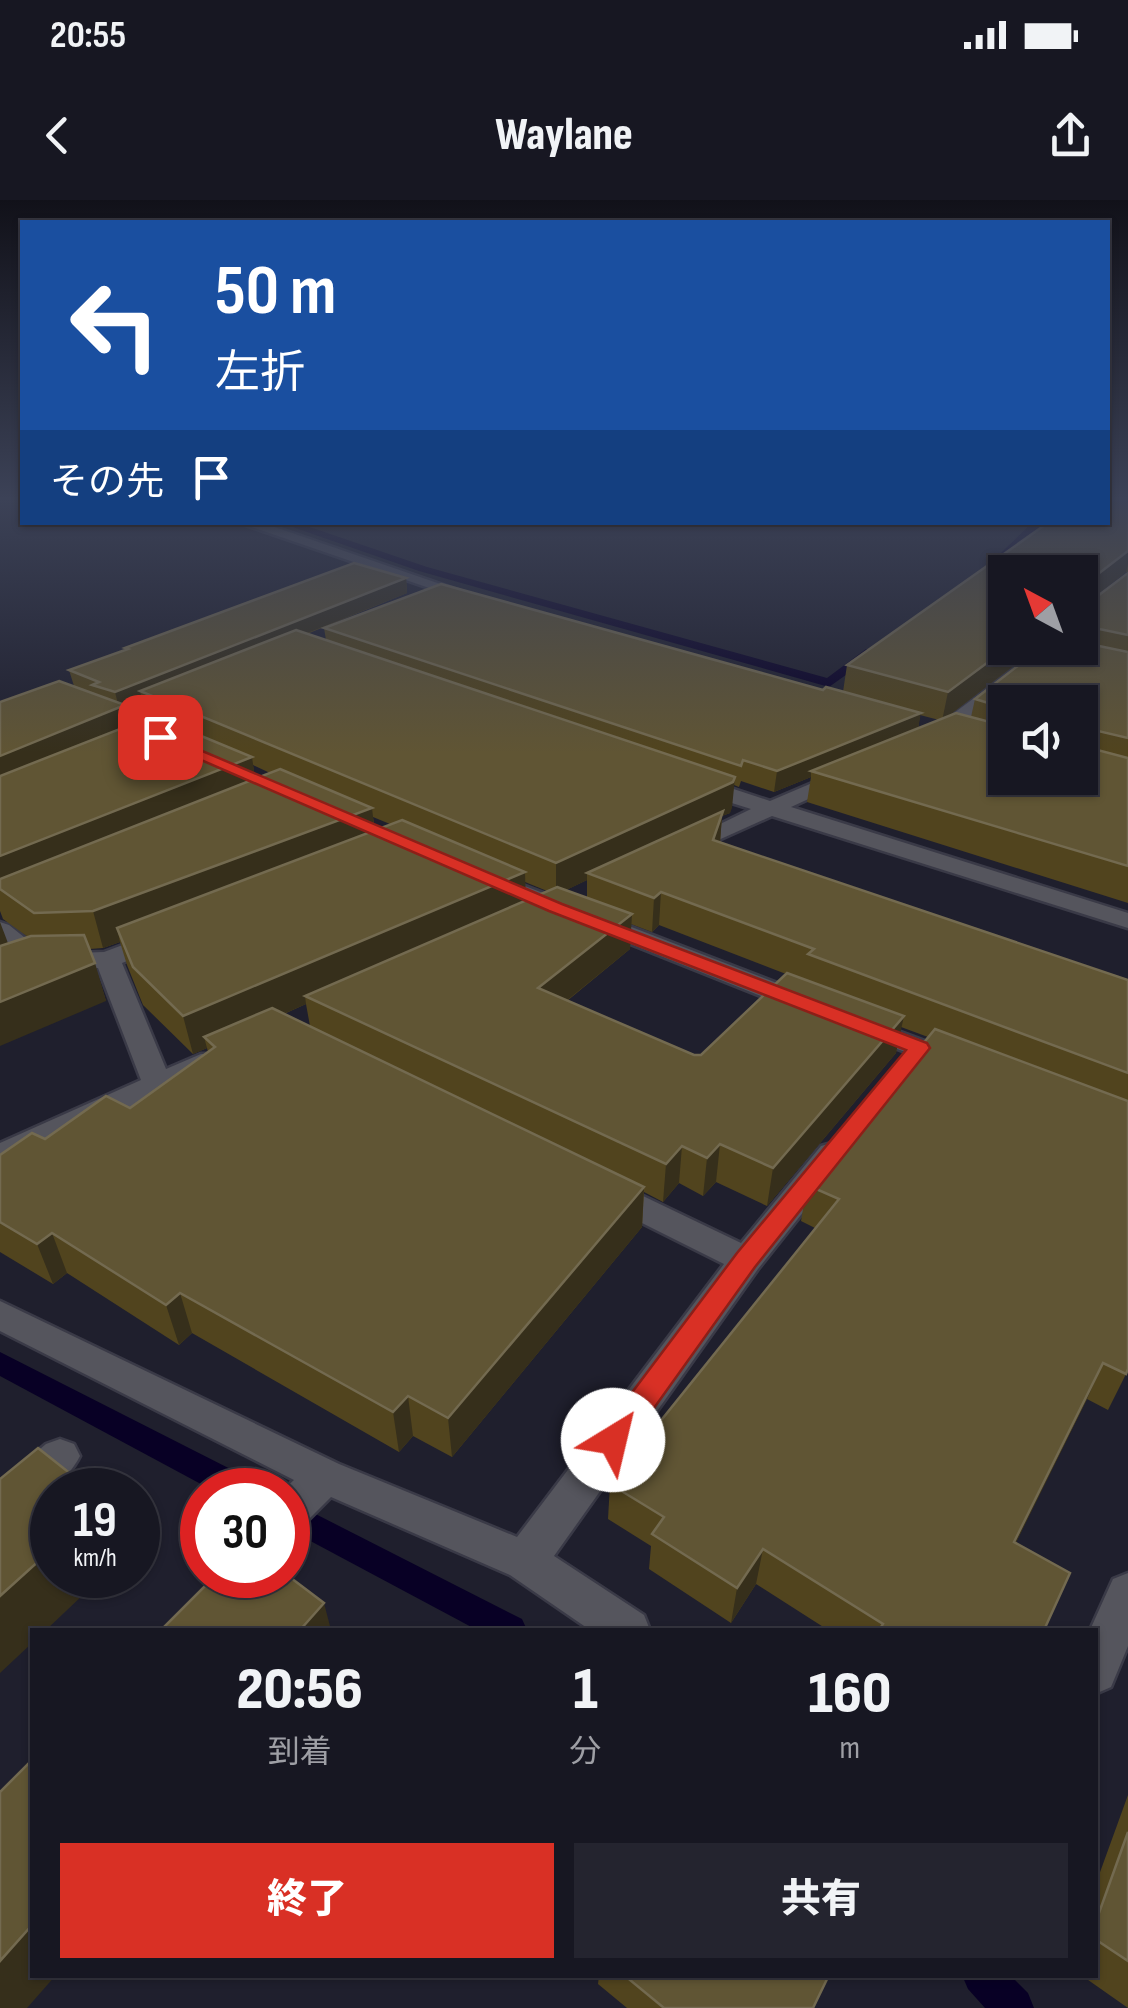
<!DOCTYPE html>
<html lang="ja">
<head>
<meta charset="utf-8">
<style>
	:root { --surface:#171722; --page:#24242f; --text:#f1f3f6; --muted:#9e9fa5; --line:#363640; --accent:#d93025 }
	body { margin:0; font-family:"Sofia Sans Condensed","Noto Sans JP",sans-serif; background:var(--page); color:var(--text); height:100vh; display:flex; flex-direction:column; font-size:38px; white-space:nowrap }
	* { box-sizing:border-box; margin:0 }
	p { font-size:32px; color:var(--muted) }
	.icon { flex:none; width:55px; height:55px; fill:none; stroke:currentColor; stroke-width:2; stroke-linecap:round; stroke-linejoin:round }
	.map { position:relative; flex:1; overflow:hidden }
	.drawer { position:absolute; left:30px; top:1428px; width:1068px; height:350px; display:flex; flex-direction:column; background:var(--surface); border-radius:0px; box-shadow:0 2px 8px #0004,0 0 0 2px var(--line) }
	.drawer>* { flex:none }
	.hud { position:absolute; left:20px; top:20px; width:1090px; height:305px; border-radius:0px; box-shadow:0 2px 8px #0004,0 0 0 2px var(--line); background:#1a4fa0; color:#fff; overflow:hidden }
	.needle { width:65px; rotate:319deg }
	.controls { position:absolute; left:988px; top:355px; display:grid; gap:20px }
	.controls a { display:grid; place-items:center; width:110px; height:110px; border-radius:0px; background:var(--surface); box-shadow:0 2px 8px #0004,0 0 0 2px var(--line); font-size:50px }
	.speed { position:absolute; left:30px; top:1268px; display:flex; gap:20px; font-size:50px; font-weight:700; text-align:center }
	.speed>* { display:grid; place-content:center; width:130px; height:130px; border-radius:50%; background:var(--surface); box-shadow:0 2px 8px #0004,0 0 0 2px var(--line); line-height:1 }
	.speed small { font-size:25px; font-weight:400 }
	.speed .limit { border:15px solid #d22; background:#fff; color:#111 }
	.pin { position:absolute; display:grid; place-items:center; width:85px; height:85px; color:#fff; margin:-42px; border-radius:20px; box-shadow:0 5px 15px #0006 }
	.me { position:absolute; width:110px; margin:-55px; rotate:36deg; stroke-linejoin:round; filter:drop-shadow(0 0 8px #0008) }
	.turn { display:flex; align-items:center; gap:35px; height:210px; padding:0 30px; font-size:45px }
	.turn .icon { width:130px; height:130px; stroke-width:2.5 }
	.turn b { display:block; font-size:70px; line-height:85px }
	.then { display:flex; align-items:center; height:95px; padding:0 30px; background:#0003; gap:20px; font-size:38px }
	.eta { display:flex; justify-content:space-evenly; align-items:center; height:170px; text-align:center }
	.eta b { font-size:60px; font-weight:800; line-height:70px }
	.action { display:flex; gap:20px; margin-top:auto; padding:20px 30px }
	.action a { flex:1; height:115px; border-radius:0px; background:var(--accent); color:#fff; font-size:40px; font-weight:800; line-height:115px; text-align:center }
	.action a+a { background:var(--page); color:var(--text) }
	.status { display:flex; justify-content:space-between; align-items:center; height:70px; padding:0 50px; background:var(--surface); direction:ltr }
	.status svg { height:28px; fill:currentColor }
	header { display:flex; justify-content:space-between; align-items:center; height:130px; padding:0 30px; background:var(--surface); font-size:45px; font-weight:800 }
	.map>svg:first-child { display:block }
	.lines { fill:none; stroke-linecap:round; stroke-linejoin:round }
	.stream { fill:#080025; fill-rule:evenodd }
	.minor-casing { stroke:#3a3a47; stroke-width:5 }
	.minor { fill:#55555d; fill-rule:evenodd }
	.wall { fill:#51441e; fill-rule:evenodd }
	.shaded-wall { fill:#362f1b }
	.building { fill:#605534; stroke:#736a50; stroke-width:2.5 }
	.route { fill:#d93025; stroke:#8d1f18; stroke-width:2.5 }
</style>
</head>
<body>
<div class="status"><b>20:55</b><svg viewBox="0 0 49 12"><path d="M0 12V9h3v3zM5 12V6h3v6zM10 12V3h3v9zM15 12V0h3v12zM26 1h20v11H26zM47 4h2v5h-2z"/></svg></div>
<header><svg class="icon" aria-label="back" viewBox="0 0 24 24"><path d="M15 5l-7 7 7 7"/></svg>Waylane<svg class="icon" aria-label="share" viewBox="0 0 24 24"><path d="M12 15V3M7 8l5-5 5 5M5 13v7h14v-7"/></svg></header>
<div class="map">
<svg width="1128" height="1808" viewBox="0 0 1128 1808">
	<rect width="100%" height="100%" fill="#1f1f2d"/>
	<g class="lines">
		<g class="stream">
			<polygon points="278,322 295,322 427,367 827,478 866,449 878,452 829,487 419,371"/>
			<polygon points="1033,322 1045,322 991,374 983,374 983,370"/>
			<polygon points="0,1152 252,1280 256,1290 212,1290 0,1176"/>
			<polygon points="288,1300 522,1419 527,1430 477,1430 288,1329"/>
			<polygon points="962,1775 1010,1775 1028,1793 1034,1808 985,1808 968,1789"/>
		</g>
		<defs>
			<g id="minor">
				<polygon points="237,322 260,322 481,398 467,401"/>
				<polygon points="1041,448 1060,448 940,542 926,542 926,534"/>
				<polygon points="181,489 190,495 188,499 137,520 152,527 152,535 138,535 110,520"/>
				<polygon points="845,569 852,571 855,575 852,579 791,607 1128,713 1128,728 772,616 694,651 678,651 675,646 751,609 687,589 684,584 687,579 703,579 770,601"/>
				<polygon points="491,673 816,798 820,804 806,812 796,810 483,685 479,680"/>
				<polygon points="0,722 9,725 45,754 104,752 152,734 170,734 174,739 170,744 122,763 166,869 201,854 221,854 225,860 221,866 0,967 0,943 141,880 98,768 43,770 0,785 0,768 21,760 0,743"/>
				<polygon points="863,818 965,856 969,862 965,868 955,871 853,832 849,826 853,820"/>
				<polygon points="832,943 843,946 848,954 843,962 758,1069 554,1356 644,1415 650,1430 590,1430 510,1375 331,1297 303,1325 288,1330 288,1290 283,1290 294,1280 0,1131 0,1101 339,1264 517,1337 724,1064 596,1000 591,992 596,984 607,981 618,984 741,1043 821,946"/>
				<path d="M60 1239 74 1244 80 1256C67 1282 27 1316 0 1326V1283L46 1244Z"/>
				<polygon points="1128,1373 1128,1446 1111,1487 1095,1494 1095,1430 1090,1430 1113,1379"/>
			</g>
		</defs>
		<use href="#minor" class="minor-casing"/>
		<use href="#minor" class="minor"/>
	</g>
	<g class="wall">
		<path d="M1128 300V372H1126L1086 403 1128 373V703L807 602 811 577 774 592 741 581 739 587 734 585 730 613 722 616 720 642 1128 780V1170L1108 1210 1087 1199 1016 1342 1044 1430H828L756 1384 731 1423 649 1369 651 1346 608 1319 610 1284 815 1028 801 1021 807 985 928 837 901 827 896 853 767 1006 716 982 703 996 679 983 663 1002 644 992 642 1027 452 1257 413 1236 399 1252 192 1133 179 1145 67 1073 53 1084 0 1052V955L130 908 208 852 207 848 193 854 143 805 127 765 120 742 103 748 90 749 106 801 8 743 28 737 3 719 0 711V502L74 486 69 470 125 450V448L406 378 407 393 307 434 326 440 324 428 843 492 847 465ZM1005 372H1080V448L975 499 971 517 948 516 1037 448ZM142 500 146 518 130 525 126 506ZM1005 502H1080L1005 578ZM920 515 939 520 918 529ZM253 565 270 573 255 579ZM373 617 390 624 375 630ZM587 680V698L566 690ZM525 682 547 691 526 700ZM631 724 652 732 659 725 786 774 701 855H694L567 801 630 749ZM306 804 310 826 284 814Z"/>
		<polygon points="1128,1595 1128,1808 1081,1775 1095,1775 1095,1686"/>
		<polygon points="599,1775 829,1775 814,1808 627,1808 598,1784"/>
	</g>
	<g class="shaded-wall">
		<polygon points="1128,351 1128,364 1126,372 1080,408 1085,384"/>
		<polygon points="406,378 407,393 151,496 140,491 142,500 126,506 133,537 0,594 0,556 119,508 115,492"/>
		<polygon points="1007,448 1037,448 942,521 948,492"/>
		<polygon points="921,513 917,534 811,571 811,577 774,592 777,571"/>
		<polygon points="252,557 257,591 0,689 0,656"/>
		<polygon points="735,577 732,608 730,613 722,616 720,643 587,673 587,680 556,695 556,663"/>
		<polygon points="372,608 376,643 117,728 120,742 103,748 93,711"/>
		<polygon points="525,672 526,708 305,796 306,804 213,845 204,837 207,848 193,854 183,816"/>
		<polygon points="661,692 659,725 652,732 654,698"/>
		<polygon points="632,714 630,749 538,824 538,788"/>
		<polygon points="0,722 14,759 0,765"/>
		<polygon points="95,763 106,801 0,846 0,802"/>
		<polygon points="904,816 896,853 767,1006 773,968"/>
		<polygon points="720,944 716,982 703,996 707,958"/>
		<polygon points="682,946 679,983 663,1002 666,964"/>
		<polygon points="644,987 642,1027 452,1257 448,1218"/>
		<polygon points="52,1033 67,1073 53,1084 37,1044"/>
		<polygon points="180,1093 192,1133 179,1145 166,1105"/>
		<polygon points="1103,1163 1087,1199 999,1377 1014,1342"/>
		<polygon points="408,1196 413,1236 399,1252 393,1212"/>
		<polygon points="52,1349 52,1375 104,1375 46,1430 32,1430 32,1443 0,1473 0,1396"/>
		<polygon points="763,1349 756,1384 731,1423 737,1388"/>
		<polygon points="324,1403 331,1430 300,1430"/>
		<polygon points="32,1725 32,1775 56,1775 27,1808 0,1808 0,1761"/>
	</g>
	<g class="building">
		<polygon points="1108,300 1128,300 1128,351 1085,384 1083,400 1087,404 1128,373 1128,435 1080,425 1080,372 1005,372 1005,448 1007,448 948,492 847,465 1049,322 1108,322"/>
		<polygon points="354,363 406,378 115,492 92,485 99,482 69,470 128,449 125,448"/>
		<polygon points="441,384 823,490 826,487 921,513 777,571 743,560 741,566 324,428"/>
		<polygon points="296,430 735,577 733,582 556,663 140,491"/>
		<polygon points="1080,442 1128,452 1128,538 1090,529 1085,533 1086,547 1128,558 1128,666 811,571 956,513 1005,526 1005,578 1080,578 1080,502 1005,502 1005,508 975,499 1041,448 1080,448"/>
		<polygon points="59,481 125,505 0,556 0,502"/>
		<polygon points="153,516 252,557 0,656 0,576"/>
		<polygon points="280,569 372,608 93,711 34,713 0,689 0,679"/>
		<polygon points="723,611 713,640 1128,780 1128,873 808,754 814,749 661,692 654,698 587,673"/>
		<polygon points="402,620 525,672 183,816 133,767 117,728"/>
		<polygon points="557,687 632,714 538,788 694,855 701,855 787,773 904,816 773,968 720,944 707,958 682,946 666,964 305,796"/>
		<polygon points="84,735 95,763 0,802 0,746 31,736"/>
		<polygon points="272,808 644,987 448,1218 408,1196 393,1212 180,1093 166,1105 52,1033 37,1044 0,1022 0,955 32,933 45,939 106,896 130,908 215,847 204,837"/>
		<polygon points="935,829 1128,901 1128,1169 1126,1174 1103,1163 1014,1342 1070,1373 1044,1430 879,1430 883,1424 763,1349 737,1388 652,1334 664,1317 610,1284 839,999 807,985"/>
		<polygon points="38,1248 91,1290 52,1290 52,1349 0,1396 0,1279"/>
		<polygon points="216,1375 287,1375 324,1403 300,1430 161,1430"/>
		<polygon points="32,1560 32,1725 0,1761 0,1592"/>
		<polygon points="1128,1632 1128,1761 1095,1739 1095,1724"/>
		<polygon points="624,1775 829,1775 813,1808 664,1808"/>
	</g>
	<linearGradient id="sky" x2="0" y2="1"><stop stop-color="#111119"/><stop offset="0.54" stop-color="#3c4257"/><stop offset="1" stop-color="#3c4257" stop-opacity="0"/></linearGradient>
	<rect width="1128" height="553" fill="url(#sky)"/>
	<polygon class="route" points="160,533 562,704 927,843 930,848 755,1067 624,1250 613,1253 603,1250 598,1240 603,1231 737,1053 906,850 549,711 155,540 153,537"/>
</svg>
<div class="controls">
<a><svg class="needle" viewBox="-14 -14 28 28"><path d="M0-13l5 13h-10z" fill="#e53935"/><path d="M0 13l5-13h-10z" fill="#9e9fa5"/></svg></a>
<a><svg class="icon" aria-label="sound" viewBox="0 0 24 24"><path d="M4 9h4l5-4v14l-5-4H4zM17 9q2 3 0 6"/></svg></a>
</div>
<div class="speed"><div>19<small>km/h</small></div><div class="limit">30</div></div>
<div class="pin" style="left:160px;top:537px;background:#d93025"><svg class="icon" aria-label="arrive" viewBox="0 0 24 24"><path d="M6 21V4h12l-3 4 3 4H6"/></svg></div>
<svg class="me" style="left:613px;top:1240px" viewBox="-20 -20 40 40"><circle r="19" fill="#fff"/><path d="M0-13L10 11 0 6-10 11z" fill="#d93025"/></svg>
<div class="hud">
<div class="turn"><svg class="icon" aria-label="left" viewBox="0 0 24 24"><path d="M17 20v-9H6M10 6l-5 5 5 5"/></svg><div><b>50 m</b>左折</div></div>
<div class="then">その先<svg class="icon" aria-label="arrive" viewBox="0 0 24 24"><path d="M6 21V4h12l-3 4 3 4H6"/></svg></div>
</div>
<section class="drawer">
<div class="eta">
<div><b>20:56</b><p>到着</p></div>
<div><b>1</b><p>分</p></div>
<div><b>160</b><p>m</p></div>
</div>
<div class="action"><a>終了</a><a>共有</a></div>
</section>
</div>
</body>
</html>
